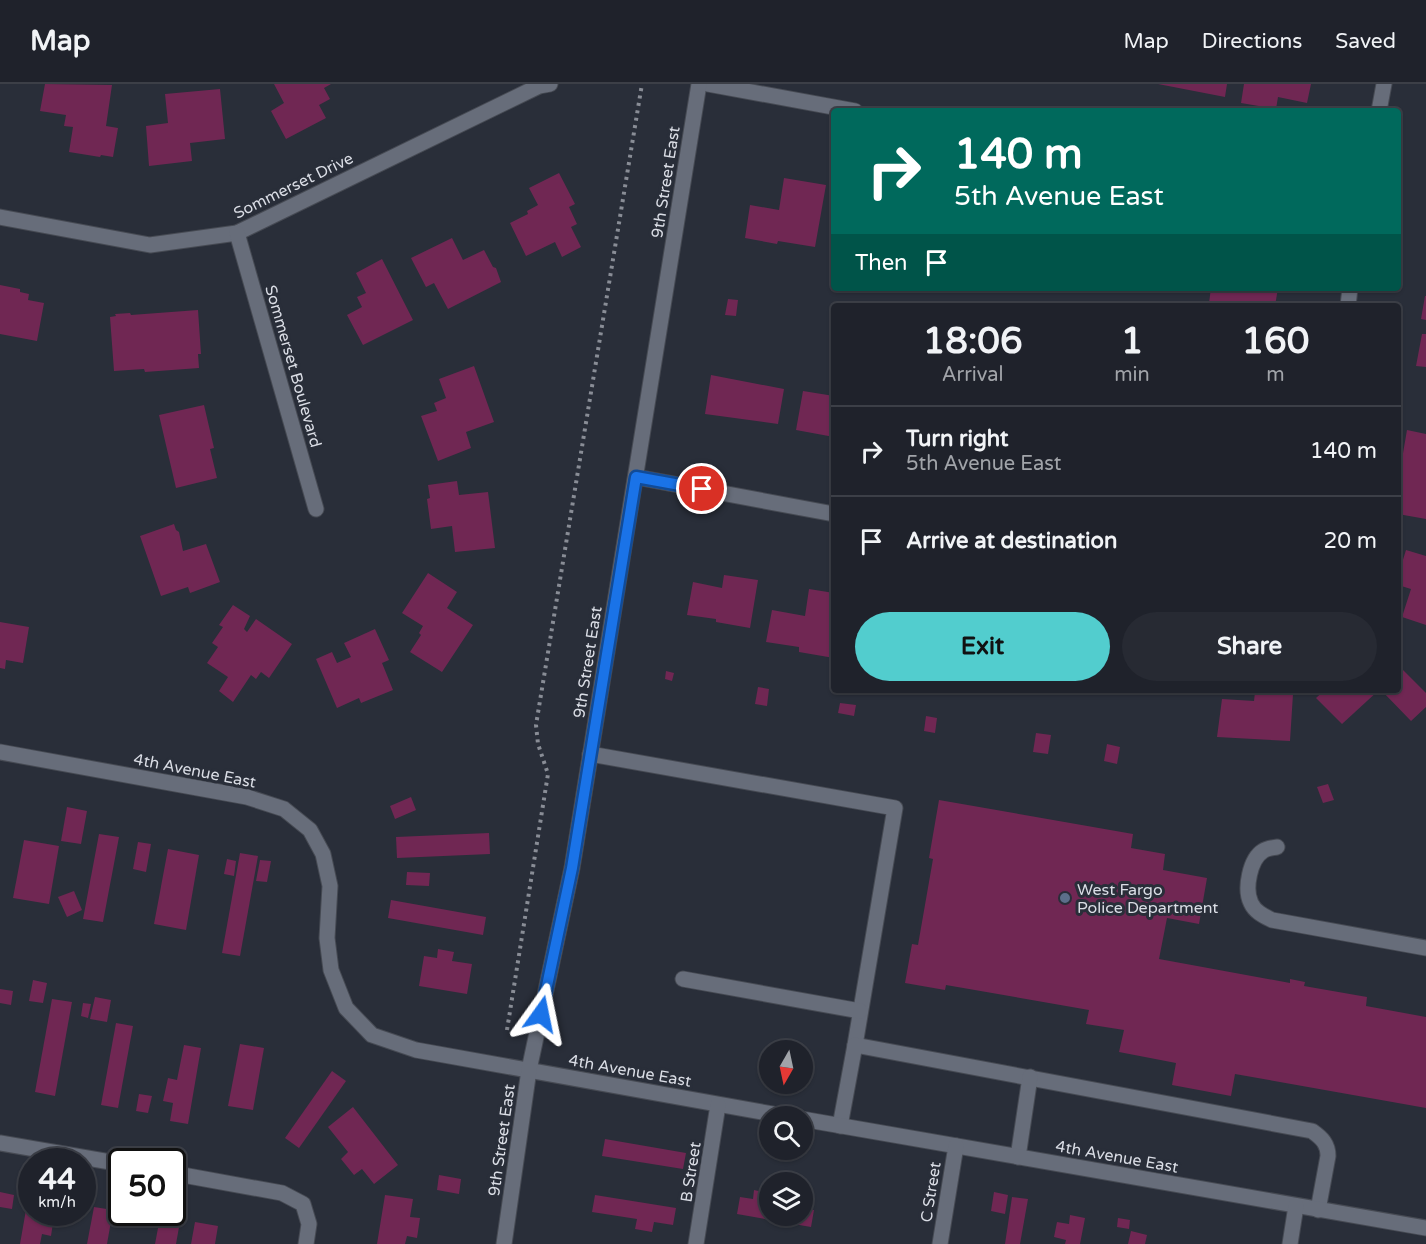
<!DOCTYPE html>
<html lang="en">
<head>
<meta charset="utf-8">
<style>
	:root { --surface:#1f222b; --page:#272a33; --text:#f1f3f6; --muted:#a1a4a9; --line:#3c3f47; --accent:#52cdce }
	body { margin:0; font-family:"Varela Round",sans-serif; background:var(--page); color:var(--text); height:100vh; display:flex; flex-direction:column; font-size:22px; white-space:nowrap }
	* { box-sizing:border-box; margin:0 }
	p { font-size:20px; color:var(--muted) }
	.icon { flex:none; width:33px; height:33px; fill:none; stroke:currentColor; stroke-width:2; stroke-linecap:round; stroke-linejoin:round }
	.map { position:relative; flex:1; overflow:hidden }
	.panel { position:absolute; left:831px; top:219px; width:570px; height:390px; display:flex; flex-direction:column; background:var(--surface); border-radius:6px; box-shadow:0 2px 4px #0004,0 0 0 2px var(--line) }
	.panel>* { flex:none }
	.banner { position:absolute; left:831px; top:24px; width:570px; height:183px; border-radius:6px; box-shadow:0 2px 4px #0004,0 0 0 2px var(--line); background:#00695c; color:#fff; overflow:hidden }
	.needle { width:39px; rotate:189deg }
	.buttons { position:absolute; left:759px; top:956px; display:grid; gap:12px }
	.buttons a { display:grid; place-items:center; width:54px; height:54px; border-radius:50%; background:var(--surface); box-shadow:0 2px 4px #0004,0 0 0 2px var(--line); font-size:30px }
	.speed { position:absolute; left:18px; top:1064px; display:flex; gap:12px; font-size:30px; font-weight:700; text-align:center }
	.speed>* { display:grid; place-content:center; width:78px; height:78px; border-radius:50%; background:var(--surface); box-shadow:0 2px 4px #0004,0 0 0 2px var(--line); line-height:1 }
	.speed small { font-size:15px; font-weight:400 }
	.speed .limit { border:3px solid #111; border-radius:9px; background:#fff; color:#111 }
	.pin { position:absolute; display:grid; place-items:center; width:51px; height:51px; color:#fff; margin:-26px; border:3px solid #fff; border-radius:50%; box-shadow:0 2px 6px #0007 }
	.me { position:absolute; width:66px; margin:-33px; rotate:12deg; stroke-linejoin:round; filter:drop-shadow(0 0 4px #0008) }
	.turn { display:flex; align-items:center; gap:21px; height:126px; padding:0 24px; font-size:27px }
	.turn .icon { width:78px; height:78px; stroke-width:2.5 }
	.turn b { display:block; font-size:42px; line-height:51px }
	.then { display:flex; align-items:center; height:57px; padding:0 24px; background:#0003; gap:12px; font-size:22px }
	.eta { display:flex; justify-content:space-evenly; align-items:center; height:102px; text-align:center }
	.eta b { font-size:36px; font-weight:700; line-height:42px }
	.action { display:flex; gap:12px; margin-top:auto; padding:12px 24px }
	.action a { flex:1; height:69px; border-radius:36px; background:var(--accent); color:#111; font-size:24px; font-weight:700; line-height:69px; text-align:center }
	.action a+a { background:var(--page); color:var(--text) }
	ul { padding:0; list-style:none }
	li { display:flex; align-items:center; gap:18px; height:90px; padding:0 24px; border-top:2px solid var(--line) }
	li div { flex:1 }
	li b { display:block; font-size:22px }
	li em { font-style:normal }
	header { display:flex; align-items:center; gap:36px; box-sizing:border-box; height:84px; padding:0 30px; background:var(--surface); border-bottom:2px solid var(--line) }
	header strong { font-size:28px }
	nav { display:flex; gap:33px; margin-inline-start:auto; font-size:21px }
	.map>svg:first-child { display:block }
	.building { fill:#702753 }
	.lines { fill:none; stroke-linecap:round; stroke-linejoin:round }
	.service-casing { stroke:#464a53; stroke-width:17 }
	.minor-casing { stroke:#464a53; stroke-width:17 }
	.secondary-casing { stroke:#464a53; stroke-width:17 }
	.path { stroke:#898d96; stroke-width:4; stroke-dasharray:3 4.5; stroke-linecap:butt }
	.service { stroke:#676d7a; stroke-width:15 }
	.minor { stroke:#676d7a; stroke-width:15 }
	.secondary { stroke:#676d7a; stroke-width:15 }
	.route-casing { stroke:#114b97; stroke-width:15 }
	.route { stroke:#1a73e8; stroke-width:10 }
	.service-dot { fill:#5c6f8a; stroke:#292e39; stroke-width:2 }
	.labels { text-anchor:middle; stroke-width:6; stroke-linejoin:round; paint-order:stroke }
	.street-label { font-size:16px; fill:#dadde5; stroke:#292e39 }
	.poi-label { font-size:16px; fill:#dadde5; stroke:#292e39; text-anchor:start }
</style>
</head>
<body>
<header>
<strong>Map</strong>
<nav><a>Map</a><a>Directions</a><a>Saved</a></nav>
</header>
<div class="map">
<svg width="1426" height="1160" viewBox="0 0 1426 1160">
	<rect width="100%" height="100%" fill="#292e39"/>
	<g class="building">
		<polygon points="45,0 112,1 106,42 118,44 113,73 101,71 100,73 69,68 73,43 64,42 66,31 40,27"/>
		<polygon points="274,0 331,0 324,4 330,15 319,21 326,34 286,55 271,27 284,19"/>
		<polygon points="1158,0 1227,0 1225,13"/>
		<polygon points="1244,0 1311,0 1307,19 1278,13 1276,25 1241,19"/>
		<polygon points="220,5 225,55 190,59 192,77 149,82 146,42 168,39 165,10"/>
		<polygon points="559,89 575,120 569,123 577,140 571,143 581,163 562,173 555,158 526,172 510,139 528,130 527,127 538,121 529,104"/>
		<polygon points="784,94 826,101 815,163 778,157 777,160 745,154 750,121 779,126"/>
		<polygon points="452,154 463,176 484,166 493,183 496,184 501,198 448,225 434,199 426,203 411,174"/>
		<polygon points="382,175 413,236 363,261 347,231 362,223 357,213 366,209 356,189"/>
		<polygon points="0,201 20,205 20,208 29,210 28,216 44,219 37,257 0,250"/>
		<polygon points="1211,204 1278,204 1275,222 1229,222 1209,219"/>
		<polygon points="1425,212 1426,212 1426,236 1421,235"/>
		<polygon points="728,215 738,216 736,232 725,231"/>
		<polygon points="198,226 201,270 198,270 199,284 145,288 144,285 114,287 110,233 116,232 115,230 130,229 131,231"/>
		<polygon points="1422,250 1426,250 1426,283 1416,282"/>
		<polygon points="474,282 494,338 466,348 471,364 438,377 421,332 437,327 434,319 446,314 439,295"/>
		<polygon points="711,291 784,305 778,340 705,330"/>
		<polygon points="803,307 834,312 834,353 796,346"/>
		<polygon points="204,321 214,364 210,365 217,394 176,404 159,331"/>
		<polygon points="1407,346 1426,350 1426,435 1398,430 1398,387 1400,375 1402,375"/>
		<polygon points="457,397 459,411 488,408 495,464 455,468 452,442 431,445 427,415 430,414 428,401"/>
		<polygon points="174,440 176,446 179,448 183,467 206,460 220,498 190,509 188,503 161,512 140,452"/>
		<polygon points="1406,466 1426,472 1426,541 1402,533 1411,505 1398,501 1398,492"/>
		<polygon points="428,489 457,508 447,524 473,541 442,588 410,568 421,551 419,549 423,542 402,529"/>
		<polygon points="724,491 758,496 750,544 716,538 716,535 687,531 693,498 722,504"/>
		<polygon points="809,505 834,509 834,574 799,568 799,563 766,558 772,526 805,532"/>
		<polygon points="233,521 250,532 244,545 247,548 256,535 292,560 269,594 261,588 256,595 251,591 233,618 219,607 228,593 207,579 218,563 212,559 223,543 219,541"/>
		<polygon points="0,538 29,543 23,579 6,576 5,585 0,584"/>
		<polygon points="375,545 389,576 382,579 393,606 361,619 359,614 337,624 316,575 332,568 337,579 351,573 344,559"/>
		<polygon points="1398,581 1426,609 1426,623 1411,637 1381,606 1398,606"/>
		<polygon points="666,587 674,589 672,597 665,595"/>
		<polygon points="758,603 769,605 767,622 755,620"/>
		<polygon points="1171,606 1193,606 1192,611"/>
		<polygon points="1325,606 1379,606 1342,640 1316,614"/>
		<polygon points="1255,608 1293,610 1290,657 1217,653 1222,615 1254,617"/>
		<polygon points="840,619 856,621 854,632 838,629"/>
		<polygon points="926,632 937,634 935,649 924,647"/>
		<polygon points="1036,649 1051,651 1048,670 1033,668"/>
		<polygon points="1107,660 1120,663 1117,680 1104,677"/>
		<polygon points="1328,700 1334,716 1323,719 1317,703"/>
		<polygon points="411,713 416,726 395,735 390,722"/>
		<polygon points="939,716 1133,750 1131,764 1165,770 1163,786 1207,794 1199,840 1167,834 1159,875 1290,899 1290,895 1305,898 1304,902 1367,913 1366,922 1426,933 1426,1024 1235,990 1231,1012 1172,1001 1176,979 1119,968 1124,946 1086,940 1089,926 946,901 945,906 905,899 912,860 918,861 933,775 929,774"/>
		<polygon points="67,723 87,727 81,760 61,757"/>
		<polygon points="489,749 490,770 397,774 396,753"/>
		<polygon points="99,750 119,753 103,838 83,835"/>
		<polygon points="24,756 59,762 49,820 13,814"/>
		<polygon points="138,758 151,760 146,788 133,785"/>
		<polygon points="168,765 199,771 186,846 154,840"/>
		<polygon points="240,769 258,772 240,872 222,869"/>
		<polygon points="227,775 236,777 234,792 224,790"/>
		<polygon points="260,776 271,777 267,798 256,797"/>
		<polygon points="407,788 430,789 429,802 406,801"/>
		<polygon points="74,807 82,826 67,833 58,813"/>
		<polygon points="391,816 486,833 483,851 388,834"/>
		<polygon points="438,865 454,868 452,877 472,880 467,910 419,902 424,872 437,874"/>
		<polygon points="33,896 47,899 43,919 29,917"/>
		<polygon points="0,905 13,907 11,921 0,919"/>
		<polygon points="95,913 111,916 107,938 90,935"/>
		<polygon points="52,915 72,918 55,1012 35,1008"/>
		<polygon points="83,919 91,920 88,934 81,932"/>
		<polygon points="116,939 133,942 118,1024 101,1021"/>
		<polygon points="240,960 264,964 253,1026 228,1022"/>
		<polygon points="184,961 201,964 188,1040 170,1037 173,1019 163,1017 168,994 177,996"/>
		<polygon points="332,987 346,997 299,1064 285,1054"/>
		<polygon points="139,1010 152,1012 148,1029 136,1027"/>
		<polygon points="353,1023 398,1081 374,1100 362,1085 354,1091 341,1075 348,1068 328,1043"/>
		<polygon points="605,1055 686,1069 683,1085 602,1072"/>
		<polygon points="439,1091 461,1095 459,1110 437,1106"/>
		<polygon points="30,1103 32,1128 46,1128 45,1130 54,1132 51,1152 42,1150 40,1160 20,1160"/>
		<polygon points="754,1106 767,1109 766,1117 770,1118 770,1131 802,1131 802,1124 814,1126 811,1143 737,1130 740,1113 753,1115"/>
		<polygon points="0,1108 14,1111 12,1125 0,1123"/>
		<polygon points="994,1108 1008,1111 1005,1130 991,1127"/>
		<polygon points="385,1111 413,1115 410,1133 420,1134 417,1154 407,1152 405,1160 377,1160"/>
		<polygon points="595,1111 676,1124 673,1141 654,1138 652,1148 635,1145 637,1135 592,1128"/>
		<polygon points="1012,1113 1028,1115 1020,1160 1005,1160"/>
		<polygon points="94,1123 113,1126 107,1160 87,1160"/>
		<polygon points="161,1128 181,1132 176,1160 155,1160"/>
		<polygon points="1070,1131 1085,1134 1080,1160 1065,1160 1066,1156 1054,1153 1057,1138 1069,1140"/>
		<polygon points="1118,1134 1130,1136 1129,1145 1117,1143"/>
		<polygon points="195,1138 218,1142 215,1160 191,1160"/>
		<polygon points="1131,1147 1147,1151 1145,1160 1128,1160"/>
	</g>
	<g class="lines">
		<defs>
			<g id="service">
				<polyline points="590,670 895,724 855,961"/>
				<path d="M1277 763C1273 764 1267 764 1263 767 1250 775 1244 805 1251 819 1255 828 1264 832 1272 836L1426 864"/>
				<polyline points="683,895 860,927"/>
				<path d="M840 1042 855 961 1312 1047C1322 1054 1328 1060 1328 1072L1318 1126"/>
				<polyline points="1018,1073 1030,993"/>
			</g>
			<g id="minor">
				<polyline points="708,0 855,27"/>
				<polyline points="1379,27 1384,0"/>
				<polyline points="0,133 150,161 237,149 539,2 550,0"/>
				<polyline points="237,149 316,425"/>
				<polyline points="1348,222 1350,204"/>
				<polyline points="636,393 834,430"/>
				<polyline points="0,668 247,713 284,725 310,746 323,770 330,802 327,854 331,886 346,924 372,951 416,966 784,1032"/>
				<polyline points="802,1035 1426,1144"/>
				<polyline points="0,1059 122,1080"/>
				<polyline points="172,1089 282,1109 303,1120 309,1140 306,1160"/>
				<polyline points="696,1160 718,1021"/>
				<polyline points="940,1160 956,1062"/>
				<polyline points="1290,1160 1296,1122"/>
			</g>
			<polyline id="secondary" points="504,1160 529,986 572,784 699,0"/>
		</defs>
		<use href="#service" class="service-casing"/>
		<use href="#minor" class="minor-casing"/>
		<use href="#secondary" class="secondary-casing"/>
		<polyline class="path" points="507,946 548,690 538,660 536,641 642,0"/>
		<use href="#service" class="service"/>
		<use href="#minor" class="minor"/>
		<use href="#secondary" class="secondary"/>
	</g>
	<g class="lines">
		<defs>
			<polyline id="route" points="541,930 572,784 636,393 702,405"/>
		</defs>
		<use href="#route" class="route-casing"/>
		<use href="#route" class="route"/>
	</g>
	<circle class="service-dot" cx="1065" cy="814" r="6"/>
	<g class="labels">
		<g class="street-label">
			<text transform="translate(665 98) rotate(-81)" y="6">9th Street East</text>
			<text transform="translate(293 101) rotate(-26)" y="6">Sommerset Drive</text>
			<text transform="translate(294 282) rotate(74)" y="6">Sommerset Boulevard</text>
			<text transform="translate(587 578) rotate(-81)" y="6">9th Street East</text>
			<text transform="translate(195 686) rotate(11)" y="6">4th Avenue East</text>
			<text transform="translate(630 986) rotate(10)" y="6">4th Avenue East</text>
			<text transform="translate(501 1056) rotate(-82)" y="6">9th Street East</text>
			<text transform="translate(1117 1072) rotate(10)" y="6">4th Avenue East</text>
			<text transform="translate(690 1088) rotate(-81)" y="6">B Street</text>
			<text transform="translate(930 1108) rotate(-81)" y="6">C Street</text>
		</g>
		<g class="poi-label">
			<text x="1077" y="811">West Fargo<tspan x="1077" dy="18">Police Department</tspan></text>
		</g>
	</g>
</svg>
<div class="buttons">
<a><svg class="needle" viewBox="-14 -14 28 28"><path d="M0-13l5 13h-10z" fill="#e53935"/><path d="M0 13l5-13h-10z" fill="#a1a4a9"/></svg></a>
<a><svg class="icon" aria-label="search" viewBox="0 0 24 24"><circle cx="10" cy="10" r="6"/><path d="M15 15l6 6"/></svg></a>
<a><svg class="icon" aria-label="layers" viewBox="0 0 24 24"><path d="M12 4l9 5-9 5-9-5zM3 14l9 5 9-5"/></svg></a>
</div>
<div class="speed"><div>44<small>km/h</small></div><div class="limit">50</div></div>
<div class="pin" style="left:702px;top:405px;background:#d93025"><svg class="icon" aria-label="arrive" viewBox="0 0 24 24"><path d="M6 21V4h12l-3 4 3 4H6"/></svg></div>
<svg class="me" style="left:541px;top:930px" viewBox="-20 -20 40 40"><path d="M0-17L14 15 0 8-14 15z" fill="#1a73e8" stroke="#fff" stroke-width="4"/></svg>
<div class="banner">
<div class="turn"><svg class="icon" aria-label="right" viewBox="0 0 24 24"><path d="M7 20v-9h11M14 6l5 5-5 5"/></svg><div><b>140 m</b>5th Avenue East</div></div>
<div class="then">Then<svg class="icon" aria-label="arrive" viewBox="0 0 24 24"><path d="M6 21V4h12l-3 4 3 4H6"/></svg></div>
</div>
<section class="panel">
<div class="eta">
<div><b>18:06</b><p>Arrival</p></div>
<div><b>1</b><p>min</p></div>
<div><b>160</b><p>m</p></div>
</div>
<ul>
<li><svg class="icon" aria-label="right" viewBox="0 0 24 24"><path d="M7 20v-9h11M14 6l5 5-5 5"/></svg><div><b>Turn right</b><p>5th Avenue East</p></div><em>140 m</em></li>
<li><svg class="icon" aria-label="arrive" viewBox="0 0 24 24"><path d="M6 21V4h12l-3 4 3 4H6"/></svg><div><b>Arrive at destination</b></div><em>20 m</em></li>
</ul>
<div class="action"><a>Exit</a><a>Share</a></div>
</section>
</div>
</body>
</html>
